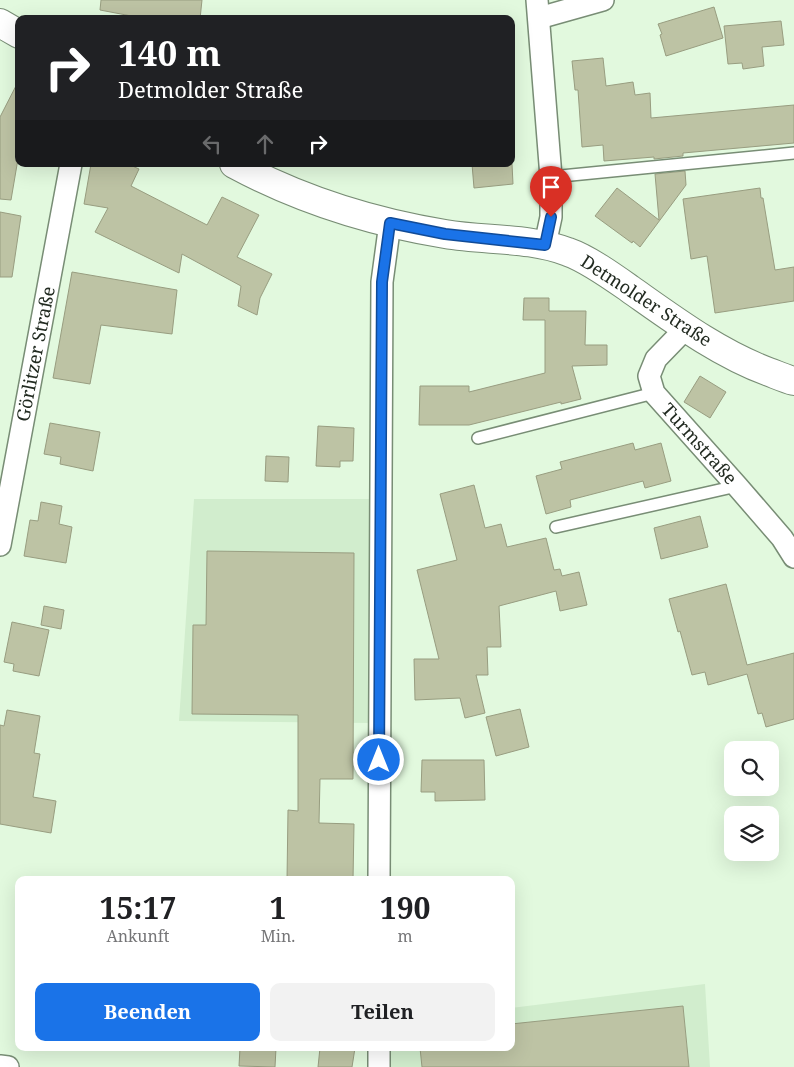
<!DOCTYPE html>
<html lang="de">
<head>
<meta charset="utf-8">
<style>
	:root { --surface:#fff; --page:#f2f2f2; --text:#202124; --muted:#757577; --accent:#1a73e8 }
	body { margin:0; font-family:"Noto Serif",serif; background:var(--page); color:var(--text); height:100vh; display:flex; flex-direction:column; font-size:19px; white-space:nowrap }
	* { box-sizing:border-box; margin:0 }
	p { font-size:16px; color:var(--muted) }
	.icon { flex:none; width:28px; height:28px; fill:none; stroke:currentColor; stroke-width:2; stroke-linecap:round; stroke-linejoin:round }
	.map { position:relative; flex:1; overflow:hidden }
	.side { position:absolute; left:15px; top:876px; width:500px; height:175px; display:flex; flex-direction:column; background:var(--surface); border-radius:10px; box-shadow:0 5px 20px #0002 }
	.side>* { flex:none }
	.guide { position:absolute; left:15px; top:15px; width:500px; height:152px; border-radius:10px; box-shadow:0 5px 20px #0002; background:#202124; color:#fff; overflow:hidden }
	.controls { position:absolute; left:724px; top:741px; display:grid; gap:10px }
	.controls a { display:grid; place-items:center; width:55px; height:55px; border-radius:10px; background:var(--surface); box-shadow:0 5px 20px #0002; font-size:25px }
	.pin { position:absolute; display:grid; place-items:center; width:42px; height:42px; color:#fff; margin:-51px -21px; border-radius:50% 50% 50% 0; rotate:-45deg; box-shadow:0 0 5px #0007 }
	.pin .icon { rotate:45deg }
	.me { position:absolute; width:55px; margin:-28px; rotate:0deg; stroke-linejoin:round; filter:drop-shadow(0 0 4px #0008) }
	.turn { display:flex; align-items:center; gap:18px; height:105px; padding:0 20px; font-size:22px }
	.turn .icon { width:65px; height:65px; stroke-width:2.5 }
	.turn b { display:block; font-size:35px; line-height:42px }
	.lanes { display:flex; align-items:center; height:48px; padding:0 20px; background:#0003; justify-content:center; gap:25px; direction:ltr }
	.lanes .off { opacity:.35 }
	.eta { display:flex; justify-content:space-evenly; align-items:center; height:85px; text-align:center }
	.eta b { font-size:30px; font-weight:700; line-height:35px }
	.cta { display:flex; gap:10px; margin-top:auto; padding:10px 20px }
	.cta a { flex:1; height:58px; border-radius:10px; background:var(--accent); color:#fff; font-size:20px; font-weight:700; line-height:58px; text-align:center }
	.cta a+a { background:var(--page); color:var(--text) }
	.map>svg:first-child { display:block }
	.built { fill:#d1edcd }
	.building { fill:#bdc3a4; stroke:#989d80 }
	.lines { fill:none; stroke-linecap:round; stroke-linejoin:round }
	.service-casing { stroke:#788d75; stroke-width:14 }
	.minor-casing { stroke:#788d75; stroke-width:24 }
	.secondary-casing { stroke:#788d75; stroke-width:30 }
	.service { stroke:#fff; stroke-width:11 }
	.minor { stroke:#fff; stroke-width:21 }
	.secondary { stroke:#fff; stroke-width:28 }
	.route-casing { stroke:#114b97; stroke-width:12 }
	.route { stroke:#1a73e8; stroke-width:9 }
	.labels { text-anchor:middle; stroke-width:5; stroke-linejoin:round; paint-order:stroke }
	.street-label { font-size:18px; fill:#222b21; stroke:#fff }
</style>
</head>
<body>
<div class="map">
<svg width="794" height="1067" viewBox="0 0 794 1067">
	<rect width="100%" height="100%" fill="#e2f9de"/>
	<g class="built">
		<polygon points="194,499 371,499 370,723 179,721"/>
		<polygon points="705,984 710,1067 380,1067 382,1048 511,1048 511,1008"/>
	</g>
	<g class="building">
		<polygon points="101,0 202,0 200,19 147,19 100,10"/>
		<polygon points="714,7 723,38 666,56 660,35 662,34 658,24"/>
		<polygon points="781,21 784,45 762,47 764,66 743,69 742,63 728,64 724,26"/>
		<polygon points="603,58 606,86 633,82 635,95 650,93 651,118 794,105 794,143 683,153 683,156 654,159 654,157 604,161 603,145 582,147 578,90 575,90 572,61"/>
		<polygon points="19,80 19,153 11,200 0,199 0,117"/>
		<polygon points="91,164 128,164 139,169 131,186 207,225 222,197 259,215 237,257 272,274 260,298 257,315 238,306 241,286 182,254 179,273 95,232 108,208 84,204"/>
		<polygon points="472,164 512,164 513,184 474,188"/>
		<polygon points="685,171 686,185 640,247 633,241 632,243 595,216 617,188 659,220 655,174"/>
		<polygon points="760,188 761,198 763,198 775,270 794,267 794,301 715,313 707,256 691,259 683,199"/>
		<polygon points="0,212 21,216 12,277 0,277"/>
		<polygon points="72,272 177,290 172,334 101,325 90,384 53,378"/>
		<polygon points="524,298 549,298 549,311 586,311 585,345 607,345 607,365 572,366 581,399 561,404 561,402 469,425 419,425 420,386 469,386 469,392 545,373 545,320 523,320"/>
		<polygon points="700,376 726,392 710,418 684,402"/>
		<polygon points="50,423 100,432 93,471 60,464 61,457 44,454"/>
		<polygon points="318,426 354,428 353,461 340,461 340,467 316,466"/>
		<polygon points="633,443 635,450 661,443 671,481 645,488 643,481 570,500 571,507 546,514 536,476 562,469 560,462"/>
		<polygon points="266,456 289,457 288,482 265,481"/>
		<polygon points="474,485 485,528 501,524 507,547 546,538 554,570 560,569 562,576 579,572 587,605 560,611 556,591 499,606 501,647 487,647 488,675 476,675 485,713 465,718 460,698 415,700 414,659 439,659 417,570 457,560 440,494"/>
		<polygon points="41,502 62,506 59,524 72,527 66,563 24,556 30,520 38,521"/>
		<polygon points="700,516 708,547 661,559 654,528"/>
		<polygon points="207,551 354,553 353,779 320,779 319,823 354,824 353,880 287,880 288,810 298,811 298,715 192,714 193,625 206,625"/>
		<polygon points="726,584 747,665 794,653 794,719 766,727 762,713 758,714 747,674 708,685 705,672 692,675 680,631 678,632 669,599"/>
		<polygon points="44,606 64,610 61,629 41,625"/>
		<polygon points="12,622 49,630 39,676 13,671 14,664 4,662"/>
		<polygon points="520,709 529,747 496,756 486,717"/>
		<polygon points="7,710 40,716 34,753 40,754 33,797 56,801 51,833 0,824 0,725 4,726"/>
		<polygon points="422,760 484,760 485,800 435,801 435,792 421,792"/>
		<polygon points="683,1006 689,1067 422,1067 420,1048 511,1048 511,1024"/>
		<polygon points="240,1048 276,1048 275,1067 239,1066"/>
		<polygon points="320,1048 355,1048 352,1067 318,1067"/>
	</g>
	<g class="lines">
		<defs>
			<g id="service">
				<polyline points="551,177 794,153"/>
				<polyline points="478,438 654,393"/>
				<polyline points="556,527 737,486"/>
			</g>
			<g id="minor">
				<polyline points="537,0 551,177 551,217 545,245"/>
				<polyline points="539,18 603,0"/>
				<polyline points="686,328 656,359 649,376 654,393 737,486 782,538 794,557"/>
				<polyline points="0,545 71,164"/>
				<polyline points="379,880 382,282 390,223"/>
				<polyline points="379,1048 379,1067"/>
				<polyline points="0,1066 8,1067"/>
			</g>
			<g id="secondary">
				<polyline points="0,23 19,34"/>
				<path d="M234 164C299 199 372 222 445 234 486 241 529 237 568 252 588 259 613 277 630 289 674 320 718 353 769 372 777 375 786 379 794 381"/>
			</g>
		</defs>
		<use href="#service" class="service-casing"/>
		<use href="#minor" class="minor-casing"/>
		<use href="#secondary" class="secondary-casing"/>
		<use href="#service" class="service"/>
		<use href="#minor" class="minor"/>
		<use href="#secondary" class="secondary"/>
	</g>
	<g class="lines">
		<defs>
			<polyline id="route" points="379,760 382,282 390,223 445,234 545,245 551,217"/>
		</defs>
		<use href="#route" class="route-casing"/>
		<use href="#route" class="route"/>
	</g>
	<g class="labels">
		<g class="street-label">
			<text transform="translate(646 301) rotate(33)" y="6">Detmolder Straße</text>
			<text transform="translate(36 354) rotate(-79)" y="6">Görlitzer Straße</text>
			<text transform="translate(699 444) rotate(48)" y="6">Turmstraße</text>
		</g>
	</g>
</svg>
<div class="controls">
<a><svg class="icon" aria-label="search" viewBox="0 0 24 24"><circle cx="10" cy="10" r="6"/><path d="M15 15l6 6"/></svg></a>
<a><svg class="icon" aria-label="layers" viewBox="0 0 24 24"><path d="M12 4l9 5-9 5-9-5zM3 14l9 5 9-5"/></svg></a>
</div>
<div class="pin" style="left:551px;top:217px;background:#d93025"><svg class="icon" aria-label="arrive" viewBox="0 0 24 24"><path d="M6 21V4h12l-3 4 3 4H6"/></svg></div>
<svg class="me" style="left:379px;top:760px" viewBox="-20 -20 40 40"><circle r="17" fill="#1a73e8" stroke="#fff" stroke-width="3"/><path d="M0-11L8 9 0 5-8 9z" fill="#fff"/></svg>
<div class="guide">
<div class="turn"><svg class="icon" aria-label="right" viewBox="0 0 24 24"><path d="M7 20v-9h11M14 6l5 5-5 5"/></svg><div><b>140 m</b>Detmolder Straße</div></div>
<div class="lanes"><svg class="icon off" aria-label="left" viewBox="0 0 24 24"><path d="M17 20v-9H6M10 6l-5 5 5 5"/></svg><svg class="icon off" aria-label="ahead" viewBox="0 0 24 24"><path d="M12 20V5M6 11l6-6 6 6"/></svg><svg class="icon" aria-label="right" viewBox="0 0 24 24"><path d="M7 20v-9h11M14 6l5 5-5 5"/></svg></div>
</div>
<section class="side">
<div class="eta">
<div><b>15:17</b><p>Ankunft</p></div>
<div><b>1</b><p>Min.</p></div>
<div><b>190</b><p>m</p></div>
</div>
<div class="cta"><a>Beenden</a><a>Teilen</a></div>
</section>
</div>
</body>
</html>
